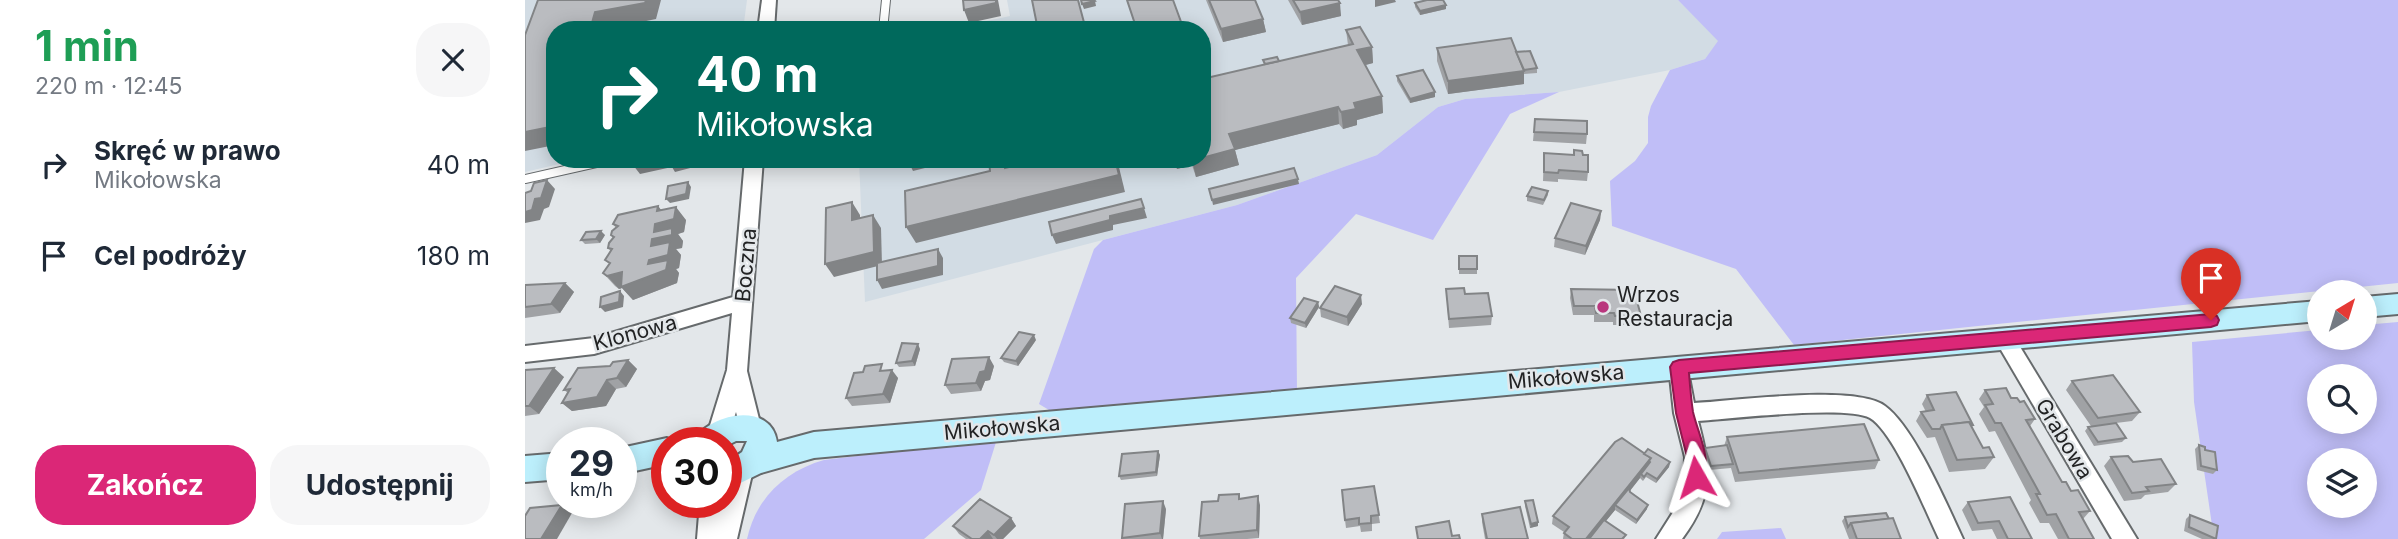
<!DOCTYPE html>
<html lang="pl">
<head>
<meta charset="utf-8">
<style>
	:root { --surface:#fff; --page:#f6f6f7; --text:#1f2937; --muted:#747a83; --accent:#db2777 }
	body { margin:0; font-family:Inter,sans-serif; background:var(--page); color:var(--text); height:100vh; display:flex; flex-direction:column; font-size:26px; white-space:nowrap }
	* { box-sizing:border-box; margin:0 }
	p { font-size:23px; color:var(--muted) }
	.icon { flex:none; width:38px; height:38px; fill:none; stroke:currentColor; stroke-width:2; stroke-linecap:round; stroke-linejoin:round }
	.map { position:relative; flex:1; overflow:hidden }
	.details { display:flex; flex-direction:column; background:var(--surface); width:525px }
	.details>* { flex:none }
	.guide { position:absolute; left:21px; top:21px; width:665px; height:147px; border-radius:28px; box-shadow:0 4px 18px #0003; background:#00695c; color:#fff; overflow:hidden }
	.needle { width:46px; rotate:38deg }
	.fabs { position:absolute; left:1782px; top:280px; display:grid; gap:14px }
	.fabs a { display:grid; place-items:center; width:70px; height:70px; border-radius:50%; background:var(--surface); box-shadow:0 4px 18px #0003; font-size:35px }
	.speed { position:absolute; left:21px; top:427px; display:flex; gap:14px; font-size:35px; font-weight:700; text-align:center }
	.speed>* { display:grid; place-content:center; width:91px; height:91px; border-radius:50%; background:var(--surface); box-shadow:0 4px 18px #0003; line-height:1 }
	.speed small { font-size:18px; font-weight:400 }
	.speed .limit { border:10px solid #d22; background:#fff; color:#111 }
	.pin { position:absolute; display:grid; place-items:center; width:60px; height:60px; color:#fff; margin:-72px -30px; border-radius:50% 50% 50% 0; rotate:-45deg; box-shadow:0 0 7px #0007 }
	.pin .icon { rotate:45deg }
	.me { position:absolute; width:77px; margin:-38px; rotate:354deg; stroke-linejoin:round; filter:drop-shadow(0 0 5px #0008) }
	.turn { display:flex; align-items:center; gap:24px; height:147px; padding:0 35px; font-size:32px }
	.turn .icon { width:91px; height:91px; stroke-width:2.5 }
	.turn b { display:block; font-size:49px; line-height:60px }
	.round { display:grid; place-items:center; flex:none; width:74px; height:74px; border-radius:28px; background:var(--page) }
	.overview { display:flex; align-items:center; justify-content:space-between; height:119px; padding:0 35px }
	h1 { font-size:42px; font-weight:700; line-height:52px; color:#1e9e55 }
	.primary-button { display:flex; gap:14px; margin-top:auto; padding:14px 35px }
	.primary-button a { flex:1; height:80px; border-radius:28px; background:var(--accent); color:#fff; font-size:28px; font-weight:700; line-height:80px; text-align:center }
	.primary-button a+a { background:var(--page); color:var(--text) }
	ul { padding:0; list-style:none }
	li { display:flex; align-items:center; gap:21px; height:91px; padding:0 35px }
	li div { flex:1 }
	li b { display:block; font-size:26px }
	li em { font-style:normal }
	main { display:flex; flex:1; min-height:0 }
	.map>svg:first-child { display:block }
	.built { fill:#d2dce4 }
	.green { fill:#c0bef7; fill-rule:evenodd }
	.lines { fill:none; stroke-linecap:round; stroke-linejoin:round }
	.lane-casing { stroke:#666a6c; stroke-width:10 }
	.street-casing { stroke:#666a6c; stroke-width:4 }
	.secondary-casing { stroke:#666a6c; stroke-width:4 }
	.lane { stroke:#fff; stroke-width:8 }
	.street { fill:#fff; fill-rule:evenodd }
	.secondary { fill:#bceffc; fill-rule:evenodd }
	.wall { fill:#a0a2a5 }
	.shaded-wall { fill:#828486 }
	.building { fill:#babcc0; stroke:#828486; stroke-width:2 }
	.route { fill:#db2777; stroke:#8e194d; stroke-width:2 }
	.poi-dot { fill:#b9367d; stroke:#e3e7ea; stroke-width:2.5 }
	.labels { text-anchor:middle; stroke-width:5; stroke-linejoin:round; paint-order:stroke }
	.street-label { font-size:21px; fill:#222324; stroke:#e3e7ea }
	.poi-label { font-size:21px; fill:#222324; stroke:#e3e7ea; text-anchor:start }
</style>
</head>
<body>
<main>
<section class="details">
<div class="overview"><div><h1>1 min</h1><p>220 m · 12:45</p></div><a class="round"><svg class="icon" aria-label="close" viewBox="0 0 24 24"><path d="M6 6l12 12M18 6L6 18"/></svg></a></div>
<ul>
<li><svg class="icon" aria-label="right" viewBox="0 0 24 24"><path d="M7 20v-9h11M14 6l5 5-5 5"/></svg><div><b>Skręć w prawo</b><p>Mikołowska</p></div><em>40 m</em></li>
<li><svg class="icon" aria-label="arrive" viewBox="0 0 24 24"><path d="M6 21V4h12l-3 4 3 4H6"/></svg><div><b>Cel podróży</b></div><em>180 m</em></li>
</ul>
<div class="primary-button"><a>Zakończ</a><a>Udostępnij</a></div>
</section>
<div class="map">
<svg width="1873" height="539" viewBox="0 0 1873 539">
	<rect width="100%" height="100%" fill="#e3e7ea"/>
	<g class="built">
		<polygon points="0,0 222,0 218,30 30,30 30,159 56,159 0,172"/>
		<polygon points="482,0 1153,0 1194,41 1180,59 1145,70 1034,92 940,99 913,107 852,155 712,205 340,302 334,159 677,159 677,30 419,30 485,16"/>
	</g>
	<g class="green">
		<polygon points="1153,0 1873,0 1873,283 1269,345 1211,269 1087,226 1085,181 1110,161 1123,143 1123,117 1126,106 1145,70 1180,59 1193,41"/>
		<polygon points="1034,92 985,114 908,240 831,214 771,278 772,392 529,413 514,404 569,249 578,240 712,205 852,155 913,107 940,99"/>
		<path d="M1873 322V539H1689L1669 402 1667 342 1794 330V338H1839V325ZM1794 376H1839V422H1794ZM1794 460H1839V506H1794Z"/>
		<path d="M472 439 456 490 399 539H222C231 498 260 471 299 460Z"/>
		<polygon points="1256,528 1261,539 1192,539 1197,532"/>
	</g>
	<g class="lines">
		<defs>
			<g id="lane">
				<polyline points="358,30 361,0"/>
				<polyline points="0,179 89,159"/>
			</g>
			<g id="street">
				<polygon points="237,0 251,0 249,30 233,30"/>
				<polygon points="220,159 238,159 222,371 236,427 233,434 225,436 217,434 211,412 201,442 185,442 182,435 202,370 207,313 69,354 0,362 0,346 69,338 208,297"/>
				<polygon points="1479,330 1486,332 1612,539 1587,539 1469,338 1472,332"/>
				<path d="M1154 359 1161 361 1169 403C1210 401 1330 384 1360 406 1389 427 1422 505 1438 539H1414C1401 512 1369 432 1345 418 1321 405 1206 419 1173 421 1186 470 1189 496 1157 539H1131L1159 495 1160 457 1149 413 1144 367 1147 361Z"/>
				<polygon points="217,460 225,463 228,470 212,539 172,539 175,502 201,502 201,487 209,463"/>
			</g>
			<g id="secondary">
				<polygon points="1873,294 1873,314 1839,317 1839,297"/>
				<path d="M1794 301V321L289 458 236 473 201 490V463L217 452 222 441H211L201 446V443H168C182 413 246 400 252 442L289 432Z"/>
				<polygon points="142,438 153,443 142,443 142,464 96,474 96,448"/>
				<polygon points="37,453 37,479 0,482 0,456"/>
			</g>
		</defs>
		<use href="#lane" class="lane-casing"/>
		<use href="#street" class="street-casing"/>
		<use href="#secondary" class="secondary-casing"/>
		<use href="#lane" class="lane"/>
		<use href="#street" class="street"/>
		<use href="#secondary" class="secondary"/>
	</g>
	<g class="wall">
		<polygon points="681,0 730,0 738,19 741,32 698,42"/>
		<polygon points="763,0 813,0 816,16 777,25"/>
		<polygon points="890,3 921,9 895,15 890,7"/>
		<polygon points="821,30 847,47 848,63 840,65 857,96 858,113 832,120 832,125 818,129 814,124 710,150 714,165 671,177 667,165 652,169 649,159 677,159 739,64 738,60 754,61 823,45"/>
		<polygon points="912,48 991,52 1012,68 1012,73 999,74 999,84 923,94 912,61"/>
		<polygon points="872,76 910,92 910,97 885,103 872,81"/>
		<polygon points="1010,119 1062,134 1061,144 1008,141"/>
		<polygon points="1019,153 1058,155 1063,172 1062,181 1033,179 1033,182 1018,181"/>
		<polygon points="1023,191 1023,195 1018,205 1002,201 1002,196"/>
		<polygon points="133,206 136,210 161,220 159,232 153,234 158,241 157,248 151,249 156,255 154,268 151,269 154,273 152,283 108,300 97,288 94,289 90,286 78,273 84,264 80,260 86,251 83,248 88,238 86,235 91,228 88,224"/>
		<polygon points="1076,211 1075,220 1060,255 1029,247 1030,238"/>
		<polygon points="80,235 75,243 60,244 56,240"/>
		<rect x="934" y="256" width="18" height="18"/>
		<polygon points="40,283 49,292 35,313 0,318 0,285"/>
		<polygon points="921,289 940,294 967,316 966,325 924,328"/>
		<polygon points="1046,289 1116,316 1114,325 1088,325 1088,322 1069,322 1069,315 1048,315 1045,298"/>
		<polygon points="793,302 794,307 781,328 766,323 765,318"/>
		<polygon points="837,304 823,326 796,317 795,308"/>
		<polygon points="511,340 493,366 479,362 476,358"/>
		<polygon points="395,349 390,366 374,367 371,363"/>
		<polygon points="103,360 112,369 101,387 91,389 81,406 47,411 37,403 43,393 39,390 85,366"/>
		<polygon points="469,366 465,380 460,381 456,391 426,394 420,385"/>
		<polygon points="0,370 39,377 14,414 0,416"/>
		<polygon points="361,370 373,378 365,403 327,406 321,398"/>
		<polygon points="1547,381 1615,412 1607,421 1591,423 1601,438 1597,442 1569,446 1560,431 1563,427 1566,426 1541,390"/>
		<polygon points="1460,390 1495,402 1510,419 1505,426 1537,482 1565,511 1558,519 1569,539 1533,539 1524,523 1515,523 1504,503 1506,500 1470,431 1464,432 1454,414 1459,407 1454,399"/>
		<polygon points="1402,395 1448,425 1447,427 1458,448 1469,457 1460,469 1424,472 1410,437 1402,438 1391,421 1396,412 1401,412 1397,404"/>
		<polygon points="1202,437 1354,460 1350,469 1210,482 1206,468 1184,470 1179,452 1180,448 1199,446"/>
		<polygon points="1674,445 1680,450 1692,470 1688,474 1672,470 1670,449"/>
		<polygon points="633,451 635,455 632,476 596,480 594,476"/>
		<polygon points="1119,454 1145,462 1144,467 1131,483 1121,477 1118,481 1115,478 1105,491 1122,509 1111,524 1090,510 1081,521 1101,535 1099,539 1038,539 1039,532 1027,524 1028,516"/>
		<polygon points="1586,457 1608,462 1651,484 1643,492 1620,495 1616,499 1599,501 1579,466"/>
		<polygon points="849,486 855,523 847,524 847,531 836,532 835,526 821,528 820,520"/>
		<polygon points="714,494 715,499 735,505 734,538 722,539 675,539 674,536 693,501"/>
		<polygon points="1000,501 1013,522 1013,526 1005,528 1000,506"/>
		<polygon points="1443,502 1507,539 1472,539 1467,529 1447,531 1437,510"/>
		<polygon points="641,509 638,539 598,539 597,538"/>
		<polygon points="957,514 1003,539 960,539 957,522"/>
		<polygon points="1665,515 1691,539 1677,539 1659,531 1661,519"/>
		<polygon points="1320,517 1364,519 1376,539 1324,539 1317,521"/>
		<polygon points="486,518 491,526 478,539 441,539 434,534 428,526"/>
	</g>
	<g class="shaded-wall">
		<polygon points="121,0 136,0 131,19 82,29 81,30 65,30 70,12"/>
		<polygon points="471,0 473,0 476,16 444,23 439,10"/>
		<polygon points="850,0 870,0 871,2 850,7"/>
		<polygon points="570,1 571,6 559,9 557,4"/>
		<polygon points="815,3 816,16 777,25 775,12"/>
		<polygon points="921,5 921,9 895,15 895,11"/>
		<polygon points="738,19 741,32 698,42 696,29"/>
		<polygon points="847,47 848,63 833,67 832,50"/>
		<polygon points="999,71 999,84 923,94 923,81"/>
		<polygon points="910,92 910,97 885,103 885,99"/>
		<polygon points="857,96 858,113 832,120 832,125 818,129 816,112 829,103"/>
		<polygon points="813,107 814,124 710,150 714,165 671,177 667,160 677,159 677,158 704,134"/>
		<polygon points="30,126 30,145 0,151 0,132"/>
		<polygon points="134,159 170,159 169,167 150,172 147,167 115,174 108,165"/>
		<polygon points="382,159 436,159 388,171"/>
		<polygon points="590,159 592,159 600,192 391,243 381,227"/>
		<polygon points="649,159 665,159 667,165 652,169"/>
		<polygon points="773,179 774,184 688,205 687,200"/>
		<polygon points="22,180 30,189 24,207 19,209 15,220 0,223 0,212 10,199"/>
		<polygon points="163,182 166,187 164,199 145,203 141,199"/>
		<polygon points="327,202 335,215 335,233 327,220"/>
		<polygon points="133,206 143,219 151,207 161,220 159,232 153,234 158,241 157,248 151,249 156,255 154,268 151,269 154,273 152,283 108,300 97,288 94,289 82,276 123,264"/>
		<polygon points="619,208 622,218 588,225 588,230 531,244 527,235 585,216"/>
		<polygon points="1076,211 1075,220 1060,255 1061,246"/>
		<polygon points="348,215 356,228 357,265 309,277 300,264"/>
		<polygon points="76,231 80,235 75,243 71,239"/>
		<polygon points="413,249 418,258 418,275 357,289 352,280"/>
		<polygon points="40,283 49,292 35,313 26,304"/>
		<polygon points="95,291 99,296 98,307 80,312 75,307"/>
		<polygon points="836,295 837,304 823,326 822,317"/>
		<polygon points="793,302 794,307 781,328 780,323"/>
		<polygon points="509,335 511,340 493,366 491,361"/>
		<polygon points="393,344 395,349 390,366 387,361"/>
		<polygon points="464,357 469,366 465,380 460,381 456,391 451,383 455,372"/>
		<polygon points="103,360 112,369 101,387 92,378"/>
		<polygon points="29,368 39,377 14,414 4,406"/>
		<polygon points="367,370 373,378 365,403 358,394"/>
		<polygon points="82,380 91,389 81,406 47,411 37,403"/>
		<polygon points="633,451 635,455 632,476 631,472"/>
		<polygon points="1126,458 1124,467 1116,474 1115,478 1092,507 1090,505 1090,510 1066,539 1061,539"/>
		<polygon points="1145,462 1144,467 1131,483 1132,479"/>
		<polygon points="733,496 735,505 734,538 732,530"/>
		<polygon points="638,501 641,509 638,539 637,539 635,533"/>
		<polygon points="37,505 47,513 32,539 16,539"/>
		<polygon points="1123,505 1122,509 1111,524 1112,520"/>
		<polygon points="486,518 491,526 478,539 472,539 469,535"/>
		<polygon points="1013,522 1013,526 1005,528 1006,524"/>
		<polygon points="463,531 468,539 455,539"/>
	</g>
	<g class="building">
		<polygon points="13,0 121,0 120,3 70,12 65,30 30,30 30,126 0,132 0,35"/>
		<polygon points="438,0 471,0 471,3 439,10"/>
		<polygon points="507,0 553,0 561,30 513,30"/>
		<polygon points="556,0 569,0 570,1 557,4"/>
		<polygon points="602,0 648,0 659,30 612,30"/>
		<polygon points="684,0 730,0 738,19 696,29"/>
		<polygon points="768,0 813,0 815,3 775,12"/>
		<polygon points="902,0 918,0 921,5 895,11 890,3"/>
		<polygon points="835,27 847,47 832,50 857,96 829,103 831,109 816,112 813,107 704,134 710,149 677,158 677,79 828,44 821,30"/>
		<polygon points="986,38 999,71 923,81 912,48"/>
		<polygon points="1005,51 1012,68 999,70 991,52"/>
		<polygon points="752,57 754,61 740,64 738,60"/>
		<polygon points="898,70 910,92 885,99 872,76"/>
		<polygon points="1010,119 1062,121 1062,134 1009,132"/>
		<polygon points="1049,150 1057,151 1058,155 1063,155 1063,172 1034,170 1033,173 1019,172 1019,153 1049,155"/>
		<polygon points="107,159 134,159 108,165 105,162"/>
		<polygon points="144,159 158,159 143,162"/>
		<polygon points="468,159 478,159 480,168 517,159 590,159 594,175 381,227 380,191 465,171 464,160"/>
		<polygon points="769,168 773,179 687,200 684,189"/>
		<polygon points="22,180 16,198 10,199 7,210 0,212 0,193 6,191 9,183"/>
		<polygon points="163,182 161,194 141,199 143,186"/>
		<polygon points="1007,187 1023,191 1019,200 1002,196"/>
		<polygon points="616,199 619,208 585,216 585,220 527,235 524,222"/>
		<polygon points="327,202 327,220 348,215 349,252 300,264 301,208"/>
		<polygon points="1046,203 1076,211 1061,246 1030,238"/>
		<polygon points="133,206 132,211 151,207 149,219 130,224 129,232 147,228 147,235 127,239 126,246 145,242 143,255 124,260 123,264 143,260 141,270 96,287 97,272 82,276 78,273 85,263 80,260 87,249 83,248 84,243 89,237 86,235 87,231 93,226 88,224 93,215"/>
		<polygon points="76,231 71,239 56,240 61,232"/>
		<polygon points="413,249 413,266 352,280 352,263"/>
		<rect x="934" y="256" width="18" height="13"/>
		<polygon points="40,283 26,304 0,307 0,285"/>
		<polygon points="810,286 836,295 822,317 795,308"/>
		<polygon points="939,288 940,294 963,293 967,316 924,319 921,289"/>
		<polygon points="1046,289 1109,290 1116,316 1090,316 1089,313 1071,313 1070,306 1049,306"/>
		<polygon points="95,291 94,302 75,307 76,297"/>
		<polygon points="779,298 793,302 780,323 765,318"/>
		<polygon points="494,332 509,335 491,361 476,358"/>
		<polygon points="377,343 393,344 387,361 371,363"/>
		<polygon points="464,357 460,371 455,372 451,383 420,385 427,359"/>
		<polygon points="103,360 92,378 82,380 72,397 37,403 45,389 39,390 53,368 85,366 88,362"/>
		<polygon points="357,364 355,371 367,370 358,394 321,398 329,373 338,372 340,366"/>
		<polygon points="29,368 4,406 0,406 0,370"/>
		<polygon points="1588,375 1615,412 1573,418 1547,381"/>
		<polygon points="1481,388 1486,398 1492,398 1495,402 1499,401 1510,419 1501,420 1537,482 1541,482 1546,491 1553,490 1565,511 1554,512 1569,539 1544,539 1531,514 1522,515 1511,494 1515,494 1476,423 1470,423 1460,405 1468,404 1460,390"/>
		<polygon points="1431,392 1448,425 1446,425 1444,422 1417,425 1415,429 1407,429 1396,412 1409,410 1402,395"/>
		<polygon points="1444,422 1458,448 1464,447 1469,457 1432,460 1417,425"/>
		<polygon points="1591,423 1601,438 1573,442 1563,427"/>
		<polygon points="1339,424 1354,460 1214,473 1202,437"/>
		<polygon points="1097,438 1126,458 1061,539 1047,539 1039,533 1044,527 1028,516 1090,442"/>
		<polygon points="1202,445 1208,464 1186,466 1180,448"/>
		<polygon points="1674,445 1680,447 1680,450 1690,452 1692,470 1676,466"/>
		<polygon points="1123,449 1145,462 1132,479 1122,473 1119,477 1116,474 1125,462 1124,461 1126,458 1119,454"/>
		<polygon points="633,451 631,472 594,476 597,454"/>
		<polygon points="1603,456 1608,462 1636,459 1651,484 1621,487 1624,491 1607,493 1586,457"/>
		<polygon points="849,486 854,515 846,516 846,523 834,524 834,518 820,520 817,490"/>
		<polygon points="1104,488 1105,492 1123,505 1112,520 1090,505"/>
		<polygon points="714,494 714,499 733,496 732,530 674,536 677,502 693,501 694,495"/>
		<polygon points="1485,497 1507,539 1483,539 1474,521 1453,523 1443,502"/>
		<polygon points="455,499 486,518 469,535 463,531 455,539 447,539 428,526"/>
		<polygon points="1008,500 1013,522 1006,524 1000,501"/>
		<polygon points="638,501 635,533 597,538 600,504"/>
		<polygon points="37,505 16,539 0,539 0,516 5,508"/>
		<polygon points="995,507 1003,539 962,539 957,514"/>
		<polygon points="1361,513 1364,519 1326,523 1323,527 1320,517"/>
		<polygon points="1665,515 1693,526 1691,539 1664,527"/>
		<polygon points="1368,518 1376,539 1332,539 1326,523"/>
		<polygon points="1079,520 1101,535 1097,539 1064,539"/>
		<polygon points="924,521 927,536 934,535 935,539 893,539 891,527"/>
	</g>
	<path class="route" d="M1686 314 1692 316 1694 320 1692 325 1686 327 1164 373C1165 386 1166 399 1168 412 1173 434 1188 460 1177 482L1171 485 1164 482 1161 477 1162 457 1151 413 1145 367 1148 362 1154 360Z"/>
	<circle class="poi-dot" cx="1078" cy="307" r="7"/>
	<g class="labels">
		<g class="street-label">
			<text transform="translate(221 265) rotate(-85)" y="7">Boczna</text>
			<text transform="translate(110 333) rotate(-15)" y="7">Klonowa</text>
			<text transform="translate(1041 377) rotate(-5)" y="7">Mikołowska</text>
			<text transform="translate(477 428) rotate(-5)" y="7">Mikołowska</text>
			<text transform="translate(1539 439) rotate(59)" y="7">Grabowa</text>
		</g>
		<g class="poi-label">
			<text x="1092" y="302">Wrzos<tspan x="1092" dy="24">Restauracja</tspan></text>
		</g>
	</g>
</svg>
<div class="fabs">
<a><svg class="needle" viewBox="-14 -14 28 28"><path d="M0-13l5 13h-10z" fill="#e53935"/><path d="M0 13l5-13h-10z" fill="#747a83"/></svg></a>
<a><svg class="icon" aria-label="search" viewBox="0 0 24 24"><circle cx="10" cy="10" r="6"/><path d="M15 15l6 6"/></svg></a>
<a><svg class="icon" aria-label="layers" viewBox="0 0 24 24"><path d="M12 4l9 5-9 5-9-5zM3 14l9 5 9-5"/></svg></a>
</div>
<div class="speed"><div>29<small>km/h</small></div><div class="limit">30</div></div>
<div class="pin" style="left:1686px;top:320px;background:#d93025"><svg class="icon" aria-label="arrive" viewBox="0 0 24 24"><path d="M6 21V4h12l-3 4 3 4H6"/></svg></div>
<svg class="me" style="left:1171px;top:477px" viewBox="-20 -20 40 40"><path d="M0-17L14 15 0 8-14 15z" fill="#db2777" stroke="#fff" stroke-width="4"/></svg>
<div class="guide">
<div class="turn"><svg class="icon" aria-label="right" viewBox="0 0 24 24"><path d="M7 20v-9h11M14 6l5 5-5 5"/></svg><div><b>40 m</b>Mikołowska</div></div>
</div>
</div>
</main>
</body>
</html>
